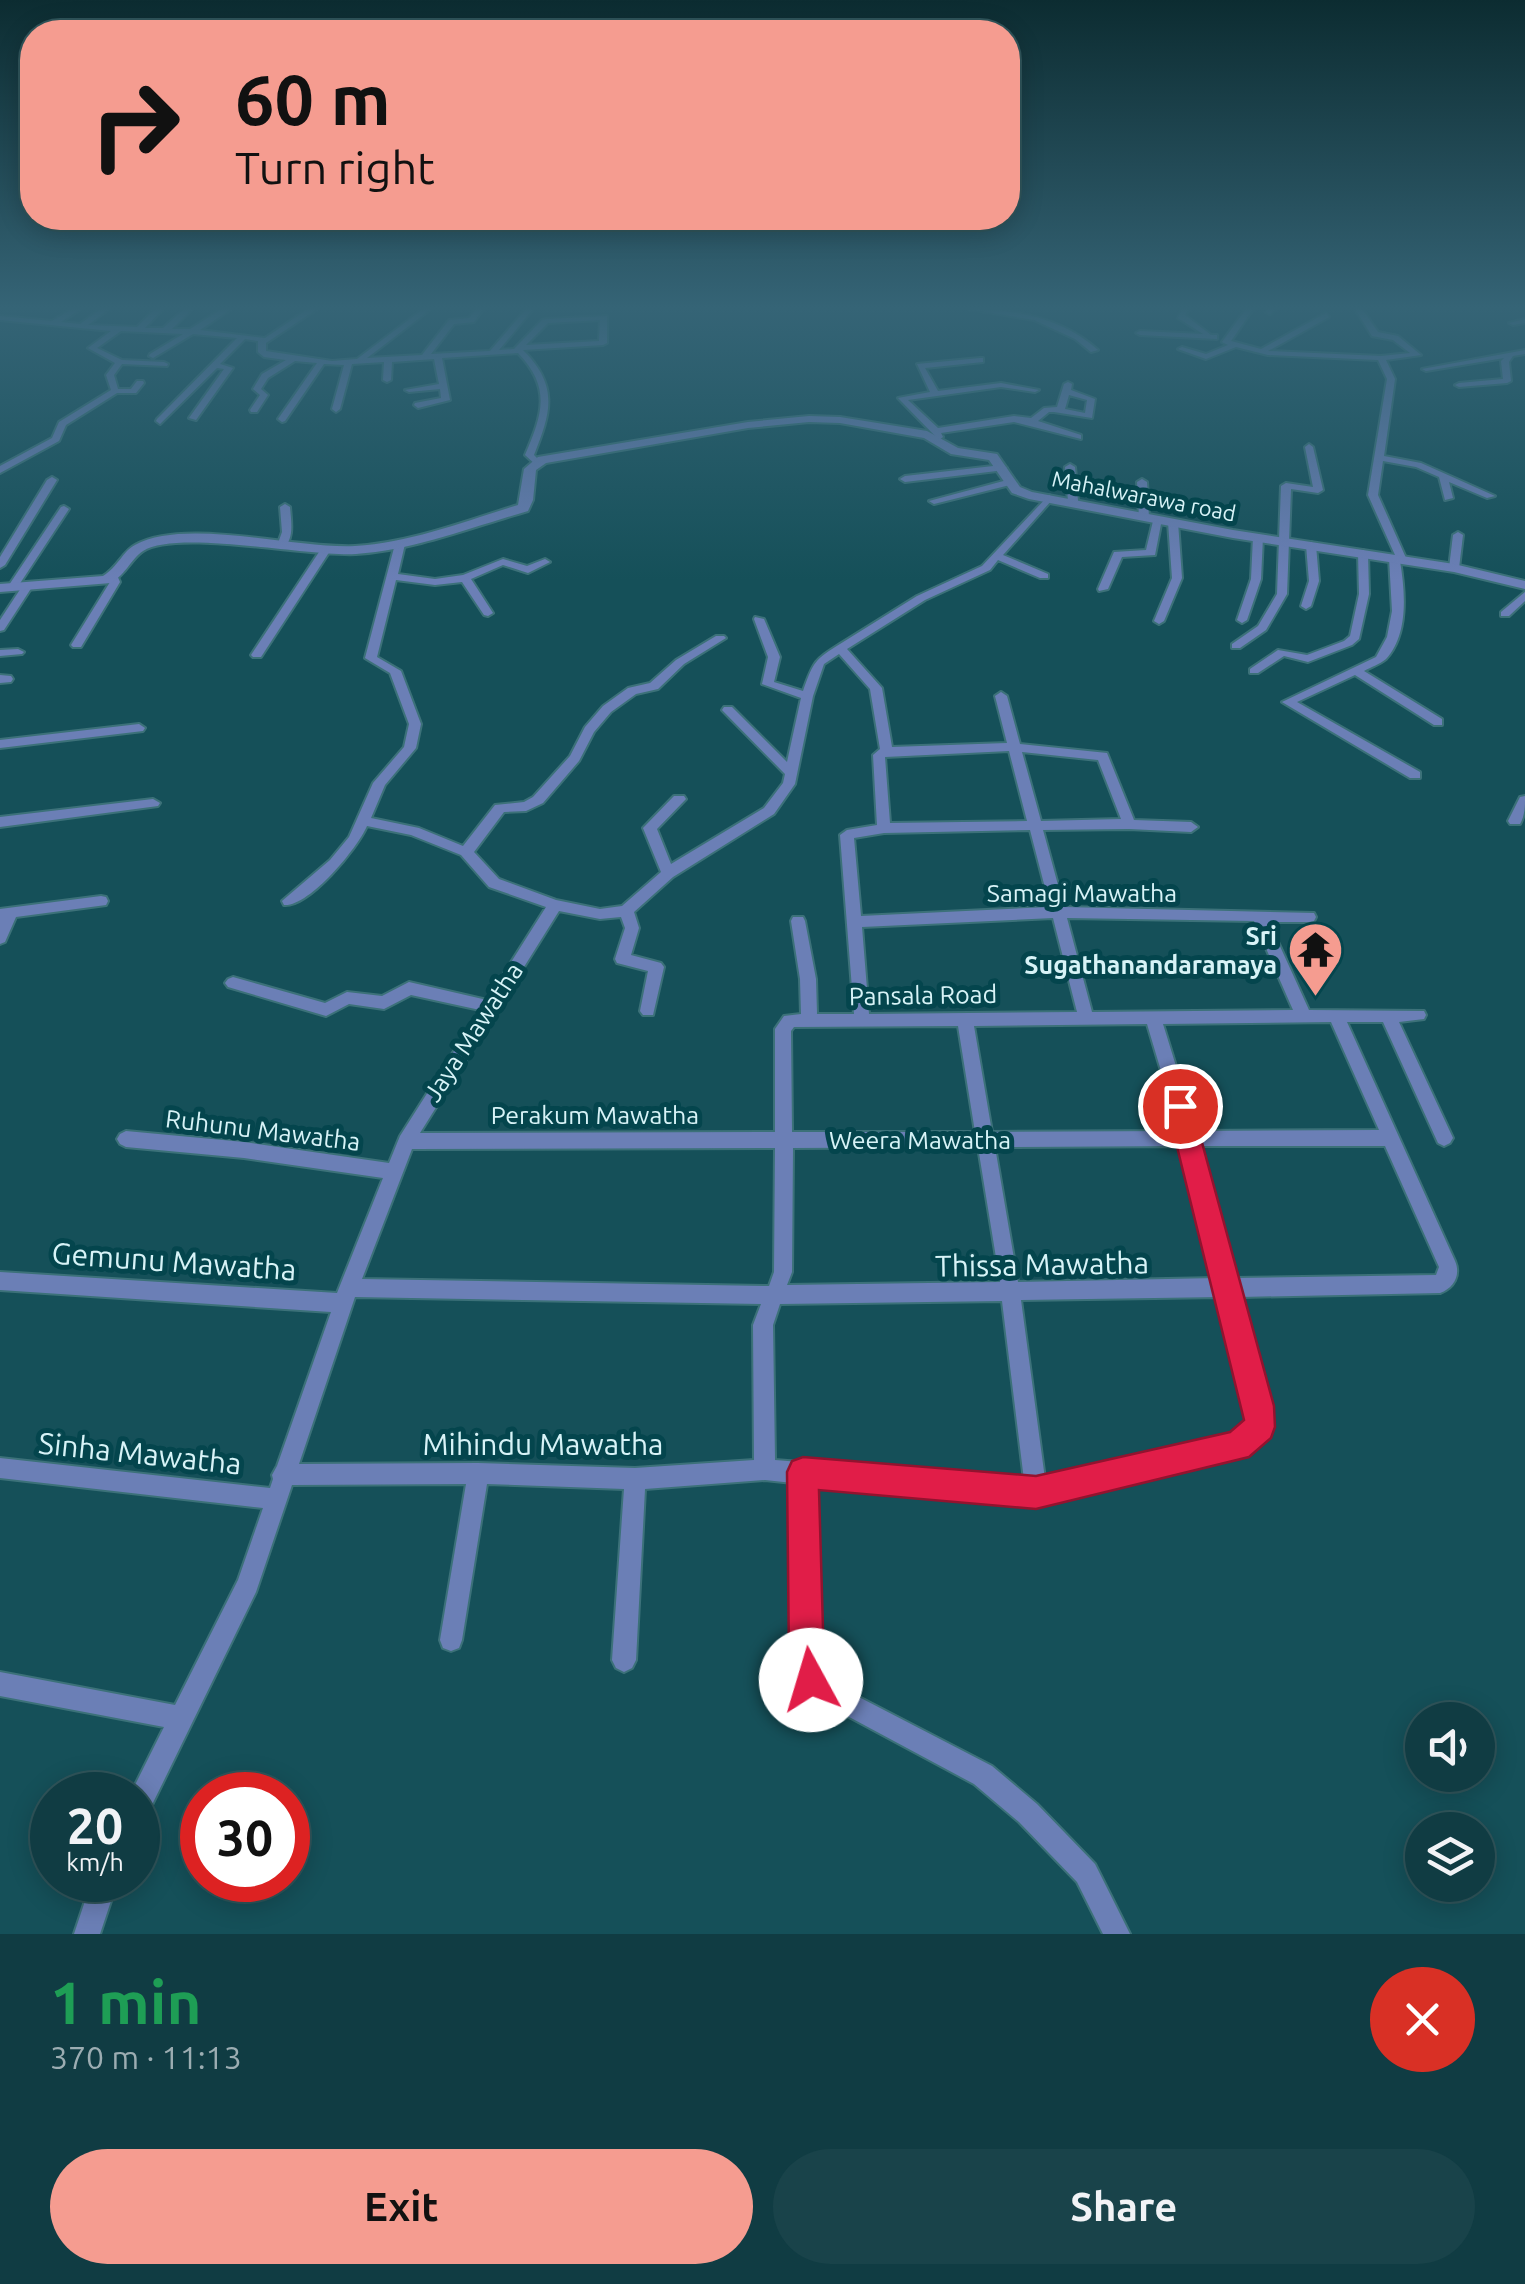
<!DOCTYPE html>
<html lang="en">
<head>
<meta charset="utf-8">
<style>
	:root { --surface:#103c43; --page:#19434a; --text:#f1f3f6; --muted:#9cadb2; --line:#30565c; --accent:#f59c90 }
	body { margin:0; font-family:Ubuntu,sans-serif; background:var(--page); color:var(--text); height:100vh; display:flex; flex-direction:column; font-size:38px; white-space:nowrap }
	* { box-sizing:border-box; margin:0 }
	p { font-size:32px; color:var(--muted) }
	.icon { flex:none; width:55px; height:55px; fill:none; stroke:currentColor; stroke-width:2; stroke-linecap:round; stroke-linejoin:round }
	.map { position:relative; height:1934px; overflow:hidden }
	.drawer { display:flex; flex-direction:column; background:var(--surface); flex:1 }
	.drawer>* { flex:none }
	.guide { position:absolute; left:20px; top:20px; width:1000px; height:210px; border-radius:40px; box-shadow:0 5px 25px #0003,0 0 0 2px var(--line); background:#f59c90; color:#111; overflow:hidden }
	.fabs { position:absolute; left:1405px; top:1702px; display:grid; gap:20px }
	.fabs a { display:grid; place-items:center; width:90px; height:90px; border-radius:50%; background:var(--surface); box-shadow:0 5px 25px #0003,0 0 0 2px var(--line); font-size:50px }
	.speed { position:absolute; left:30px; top:1772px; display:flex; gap:20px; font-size:50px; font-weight:700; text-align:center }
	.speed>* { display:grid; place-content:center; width:130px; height:130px; border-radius:50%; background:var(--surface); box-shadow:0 5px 25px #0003,0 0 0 2px var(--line); line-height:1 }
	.speed small { font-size:25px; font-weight:400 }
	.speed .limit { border:15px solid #d22; background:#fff; color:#111 }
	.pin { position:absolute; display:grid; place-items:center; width:85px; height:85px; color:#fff; margin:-42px; border:5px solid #fff; border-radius:50%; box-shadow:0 2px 10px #0007 }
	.me { position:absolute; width:110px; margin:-55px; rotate:354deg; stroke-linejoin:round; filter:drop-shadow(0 0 8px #0008) }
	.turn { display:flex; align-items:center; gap:35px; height:210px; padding:0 50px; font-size:45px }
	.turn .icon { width:130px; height:130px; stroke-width:2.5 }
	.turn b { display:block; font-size:70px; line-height:85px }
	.round { display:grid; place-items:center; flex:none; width:105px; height:105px; border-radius:52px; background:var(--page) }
	.summary { display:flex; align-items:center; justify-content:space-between; height:170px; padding:0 50px }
	h1 { font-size:60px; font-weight:600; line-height:75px; color:#1e9e55 }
	.cta { display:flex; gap:20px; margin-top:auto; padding:20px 50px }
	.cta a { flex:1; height:115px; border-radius:60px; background:var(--accent); color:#111; font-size:40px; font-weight:600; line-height:115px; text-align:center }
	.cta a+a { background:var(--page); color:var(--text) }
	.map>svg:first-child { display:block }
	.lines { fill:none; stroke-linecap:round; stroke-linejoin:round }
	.minor-casing { stroke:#3c7179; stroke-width:4 }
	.tertiary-casing { stroke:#3c7179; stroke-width:4 }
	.minor { fill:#6b7fb6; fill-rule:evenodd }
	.tertiary { fill:#6b7fb6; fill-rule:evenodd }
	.route { fill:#e11d48; stroke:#92132f; stroke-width:2.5 }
	.labels { text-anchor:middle; stroke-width:10; stroke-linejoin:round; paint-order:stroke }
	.far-street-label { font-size:22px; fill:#d7f3f7; stroke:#04454d }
	.street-label { font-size:25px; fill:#d7f3f7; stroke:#04454d }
	.poi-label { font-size:25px; font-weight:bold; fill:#d7f3f7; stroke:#04454d; text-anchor:end }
	.near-street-label { font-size:30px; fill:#d7f3f7; stroke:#04454d }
</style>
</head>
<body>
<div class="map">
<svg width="1525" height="1934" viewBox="0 0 1525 1934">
	<rect width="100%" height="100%" fill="#155059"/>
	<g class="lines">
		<defs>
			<g id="minor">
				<path d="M72 309H81L61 322 80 324 101 309H109L88 325 137 327 155 309H163L145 328H163L184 309H192L172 329H190L222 309H231L200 330 265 338 308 309H317L266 343V351L332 361 357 359 423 309H431L367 358 422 355 449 320 469 318 476 309H483L474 322 454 324 431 354 490 351 526 309H533L499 350 514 349 542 320 547 319 607 316V343L603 345 523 350C559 386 551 412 534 455L541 462 536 465 525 455C542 415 552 388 518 353L442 358 450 400 418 408 414 405 415 403 441 398 440 389 409 392 405 390 439 384 434 359 392 362 391 380 387 382 383 380 384 362 352 364 340 409 336 412 332 409 344 365 324 364 285 421 282 422 278 419 317 363 295 361 268 378 261 389 268 395 257 412H251L250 410 260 395 253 389 262 374 286 360 264 357 258 352V341L245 339 220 364 233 368 196 420 189 418 224 369 217 368 160 424 156 421 157 419 237 338 193 334 153 358 149 356 150 354 183 334 121 331 97 348 122 360 164 362 168 364 167 366 122 364 114 375 118 389H131L137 381H143L144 383 136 393H117L66 425 59 441 0 473V466L52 438 59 422 111 390 106 375 115 363 88 348 111 331 0 320V316L52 321ZM600 320 599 341 526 345 548 323Z"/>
				<path d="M969 309C1015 309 1063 318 1098 350L1091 352 1075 339 1034 320Z"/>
				<polygon points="1182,309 1189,309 1185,315 1211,335 1217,335 1217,339 1140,335 1136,333 1140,331 1203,334 1178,318"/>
				<path d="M1246 309H1253L1231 341 1261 349 1326 313 1329 317 1268 351 1381 356 1410 353 1393 340 1372 336 1355 309H1362L1378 332 1398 336 1421 355 1386 360 1395 379 1384 456 1421 463 1495 496 1487 498 1449 482 1453 498 1445 500 1439 477 1416 467 1383 461 1378 495 1406 558 1400 561C1405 591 1409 634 1386 659 1380 664 1371 667 1364 671L1442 719V725H1434L1355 675 1297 702 1420 772V778H1410L1282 702 1376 657 1387 637 1392 611 1389 558 1395 555 1368 495 1387 379 1378 360 1268 355 1236 347 1206 359 1178 349 1182 347 1206 354 1228 345 1222 342Z"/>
				<polygon points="1268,309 1275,309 1270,314 1266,312"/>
				<polygon points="1525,319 1525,323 1513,325 1509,323"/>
				<polygon points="1525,350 1525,354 1513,356 1509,362 1511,381 1507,383 1459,387 1455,385 1459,383 1503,379 1501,361 1504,358 1426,371 1422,369"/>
				<path d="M980 358H983V362L925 368 938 391 1001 383 1039 390 1035 392 1001 387 908 400 938 428 1014 416 1031 418 1044 408 1057 407 1064 384 1068 382 1072 384 1071 390 1095 399 1092 418 1054 412H1049L1038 421 1081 435V439L1014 422 941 433 943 437 939 440 898 398 930 392 917 364ZM1069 395 1087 400 1085 413 1065 409Z"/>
				<polygon points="1309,444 1313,447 1323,490 1318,493 1291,489 1287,594 1266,630 1240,648 1232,648 1232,644 1258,626 1277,594 1281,486 1286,483 1313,487 1305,447"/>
				<polygon points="1070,464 1075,467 1078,501 1073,504 1068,501 1065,467"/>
				<polygon points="1002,465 1007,468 1005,470 905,482 900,479 905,476"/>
				<polygon points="52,477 57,480 5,565 0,568 0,557 47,480"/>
				<polygon points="1011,479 1016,482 1014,484 934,504 929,501"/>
				<polygon points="1142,479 1147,482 1149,517 1144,520 1139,517 1137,482"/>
				<path d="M1049 495 1054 498 1052 500 1003 555 1048 574V578H1040L998 560 990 570 925 600 847 649 882 688 892 747 1007 743 995 696 1001 692 1007 696 1020 744 1107 753 1134 820 1191 822 1198 827 1191 832 1129 829 1043 830 1064 907 1314 913 1316 917 1314 921 1309 922H1269L1309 1010 1424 1011 1426 1015 1424 1019 1399 1022 1453 1138 1450 1143 1444 1146 1438 1143 1383 1022H1347L1455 1261C1461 1275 1454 1288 1440 1293L1240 1297C1247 1321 1277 1412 1269 1431 1265 1440 1252 1447 1245 1453L1036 1503 814 1484 819 1663 821 1674 828 1681 992 1766 1037 1804 1095 1864 1130 1934H1103L1077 1882 1019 1822 974 1784 812 1697 803 1688 795 1663 793 1483 765 1480 645 1489 636 1660 632 1668 624 1672 616 1668 612 1660 624 1489 487 1484 462 1640 459 1648 451 1651 443 1648 440 1640 466 1484 292 1485 256 1592 147 1815 138 1818V1795H130L164 1727 0 1696V1672L175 1705 238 1580 263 1508 0 1478V1458L270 1488 273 1479 272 1475 277 1466 331 1312 0 1290V1272L337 1293 383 1178 244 1158 126 1147 120 1144 117 1139 120 1134 126 1131 244 1142 389 1163 400 1136 480 1010 411 995 384 1009 349 1004 326 1016 228 987 225 983 228 979 233 977 325 1003 347 992 382 996 409 982 487 1000 546 907 489 887 461 855 411 835 367 826C357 849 309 907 284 905L282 901 330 860 349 837 373 783 404 747 409 724 390 673 365 658 395 544 400 541 405 544 398 574 435 579 463 575 503 559 527 566 545 559 550 562 528 573 503 565 471 579 493 613 488 616 484 615 462 582 435 585 396 580 377 657 401 671 421 724 416 748 385 785 371 818 419 828 463 846 495 805 524 802 533 797 570 756 585 727 603 706 628 688 650 683 676 660 716 636H724L726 638 684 664 658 689 636 694 611 712 594 732 579 761 543 803 526 811 504 812 474 852 499 879 556 900 600 909 622 906 661 872 643 828 674 796H684L686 799 657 829 671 864 764 808 783 783 785 774 722 710 724 707H732L787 762 801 698 762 684 768 657 754 619 755 617 764 619 780 657 774 682 803 691C814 660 815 660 840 644L917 596 982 566ZM839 654 870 689 880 749 873 755 877 825 847 830 840 835 854 1014H817L816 979 805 921 803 917H793L791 921 800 979 801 1014 784 1016 775 1029V1132L420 1133 559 911 600 919 621 917 625 928 615 959 617 963 648 971 640 1011 643 1015H653L664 967 661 963 631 955 639 928 634 912 673 877 774 814 795 784 813 696 824 664ZM1009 751 1027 821 890 823 885 757ZM1022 752 1098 760 1121 819 1041 821ZM1030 830 1050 907 861 916 854 838 884 833ZM1053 918 1077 1012 869 1014 862 927ZM1067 918 1254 921 1293 1010 1092 1012ZM1331 1022 1379 1130 1196 1131 1163 1024ZM1147 1024 1179 1131 992 1132 974 1026ZM958 1026 975 1132H792L791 1031 794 1027ZM1183 1146 1217 1278 1018 1282 995 1147ZM1200 1146H1385L1439 1267 1436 1275 1235 1278ZM978 1147 1000 1282 787 1285 792 1272 793 1148ZM775 1148 774 1272 769 1286 362 1279 412 1149ZM355 1297 761 1304 753 1325 754 1460 635 1468 478 1463 299 1464ZM1221 1297 1249 1406 1250 1423 1233 1437 1045 1479 1021 1300ZM1002 1301 1024 1480 775 1460 773 1325 780 1304Z"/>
				<path d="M285 504 290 507C291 521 295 540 282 549L277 546 282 532 280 507Z"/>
				<polygon points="64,506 69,509 17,588 8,590 7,588 61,507"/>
				<polygon points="1154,517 1162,519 1155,555 1122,557 1108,589 1099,591 1098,589 1114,552 1146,550"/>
				<polygon points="1173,519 1178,522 1182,578 1164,621 1159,624 1154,621 1172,578 1168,522"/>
				<polygon points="1458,532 1463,535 1459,568 1454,571 1449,568 1453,535"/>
				<polygon points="1258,534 1263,537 1261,579 1247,620 1242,623 1237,620 1251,579 1253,537"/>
				<polygon points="1311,542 1316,545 1319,581 1311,606 1306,609 1301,606 1309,581 1306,545"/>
				<polygon points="321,549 330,551 261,657 253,657 251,655"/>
				<polygon points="1363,550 1368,553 1369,594 1359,639 1352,645 1308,662 1284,656 1258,673 1250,673 1250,669 1278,650 1307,655 1344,641 1350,636 1359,594 1358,553"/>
				<polygon points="109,575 117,575 120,582 81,647 73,647 71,645 110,582"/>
				<polygon points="23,585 32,587 4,630 0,631 0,620"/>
				<polygon points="1525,592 1525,601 1509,616 1501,616 1501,612"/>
				<polygon points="18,649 24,652 22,654 0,656 0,650"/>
				<polygon points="0,675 11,676 13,679 11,682 0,683"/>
				<polygon points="139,724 145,728 143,731 0,748 0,740"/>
				<path d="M1525 796C1525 807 1525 815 1520 824H1510L1508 821 1520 797Z"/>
				<polygon points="153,799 160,803 158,806 0,827 0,817"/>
				<polygon points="101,896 106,897 108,901 106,905 16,917 5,942 0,944 0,909"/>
				<polygon points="92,1880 118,1880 100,1934 74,1934"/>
			</g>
			<path id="tertiary" d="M809 416 840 417 927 431 958 448 997 454 1020 487 1032 492 1233 530 1454 564 1525 581V589L1454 572 1233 538 1029 499 1012 493 989 460 951 454 924 438 840 423 809 422 748 428 546 463 536 470 533 500 528 511C472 527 415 550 356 554 308 557 177 529 143 551 131 559 127 573 111 583L0 592V584L103 576C118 567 123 551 135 545 185 517 295 549 355 546 410 543 465 521 518 505L524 469 538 457 748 422Z"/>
		</defs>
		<use href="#minor" class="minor-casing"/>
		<use href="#tertiary" class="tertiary-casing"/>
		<use href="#minor" class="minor"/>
		<use href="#tertiary" class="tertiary"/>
	</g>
	<linearGradient id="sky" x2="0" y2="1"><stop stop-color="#0c2c31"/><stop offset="0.53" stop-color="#356476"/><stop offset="1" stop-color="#356476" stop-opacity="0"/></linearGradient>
	<rect width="1525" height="580" fill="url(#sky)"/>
	<polygon class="route" points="1180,1095 1189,1098 1192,1106 1274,1406 1275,1427 1271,1438 1249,1457 1036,1509 819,1490 824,1663 829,1680 824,1692 811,1697 798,1692 789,1663 787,1472 792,1461 803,1457 1036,1476 1230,1432 1244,1420 1167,1106 1171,1098"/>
	<defs>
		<symbol id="temple-pin" viewBox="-11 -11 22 30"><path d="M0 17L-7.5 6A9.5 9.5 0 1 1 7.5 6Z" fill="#f59c90" stroke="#04454d"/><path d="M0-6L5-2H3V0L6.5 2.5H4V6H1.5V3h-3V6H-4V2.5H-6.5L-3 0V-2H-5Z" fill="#111"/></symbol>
	</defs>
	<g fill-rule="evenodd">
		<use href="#temple-pin" x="1284" y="918" width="63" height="86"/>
	</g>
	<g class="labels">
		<g class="far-street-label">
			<text transform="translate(1144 496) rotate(11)" y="8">Mahalwarawa road</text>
		</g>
		<g class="street-label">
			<text x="1082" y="902">Samagi Mawatha</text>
			<text transform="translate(923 995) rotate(-1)" y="9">Pansala Road</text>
			<text transform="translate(473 1032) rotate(-57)" y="9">Jaya Mawatha</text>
			<text x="595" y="1124">Perakum Mawatha</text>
			<text transform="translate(263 1130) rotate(7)" y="9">Ruhunu Mawatha</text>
			<text x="920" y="1149">Weera Mawatha</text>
		</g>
		<g class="poi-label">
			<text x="1277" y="945">Sri<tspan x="1277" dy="29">Sugathanandaramaya</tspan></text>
		</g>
		<g class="near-street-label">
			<text transform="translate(174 1262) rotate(4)" y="10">Gemunu Mawatha</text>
			<text transform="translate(1042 1265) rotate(-1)" y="10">Thissa Mawatha</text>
			<text x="543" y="1455">Mihindu Mawatha</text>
			<text transform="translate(140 1454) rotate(6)" y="10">Sinha Mawatha</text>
		</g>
	</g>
</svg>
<div class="fabs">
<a><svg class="icon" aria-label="sound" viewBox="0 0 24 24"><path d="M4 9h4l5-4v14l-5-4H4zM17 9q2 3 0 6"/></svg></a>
<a><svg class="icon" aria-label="layers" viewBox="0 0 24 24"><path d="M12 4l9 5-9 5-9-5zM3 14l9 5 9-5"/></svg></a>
</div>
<div class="speed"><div>20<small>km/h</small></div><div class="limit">30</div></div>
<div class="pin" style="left:1180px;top:1106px;background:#d93025"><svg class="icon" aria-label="arrive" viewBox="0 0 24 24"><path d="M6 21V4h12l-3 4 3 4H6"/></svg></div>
<svg class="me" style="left:811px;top:1680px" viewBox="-20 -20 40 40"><circle r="19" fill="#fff"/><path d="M0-13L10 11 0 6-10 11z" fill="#e11d48"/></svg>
<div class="guide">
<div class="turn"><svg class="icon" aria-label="right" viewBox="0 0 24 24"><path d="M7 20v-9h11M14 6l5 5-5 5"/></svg><div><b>60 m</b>Turn right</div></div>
</div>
</div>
<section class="drawer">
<div class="summary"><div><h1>1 min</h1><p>370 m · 11:13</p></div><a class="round" style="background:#d93025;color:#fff"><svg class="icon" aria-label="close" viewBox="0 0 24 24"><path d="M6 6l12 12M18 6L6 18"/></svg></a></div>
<div class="cta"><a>Exit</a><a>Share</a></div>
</section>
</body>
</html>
